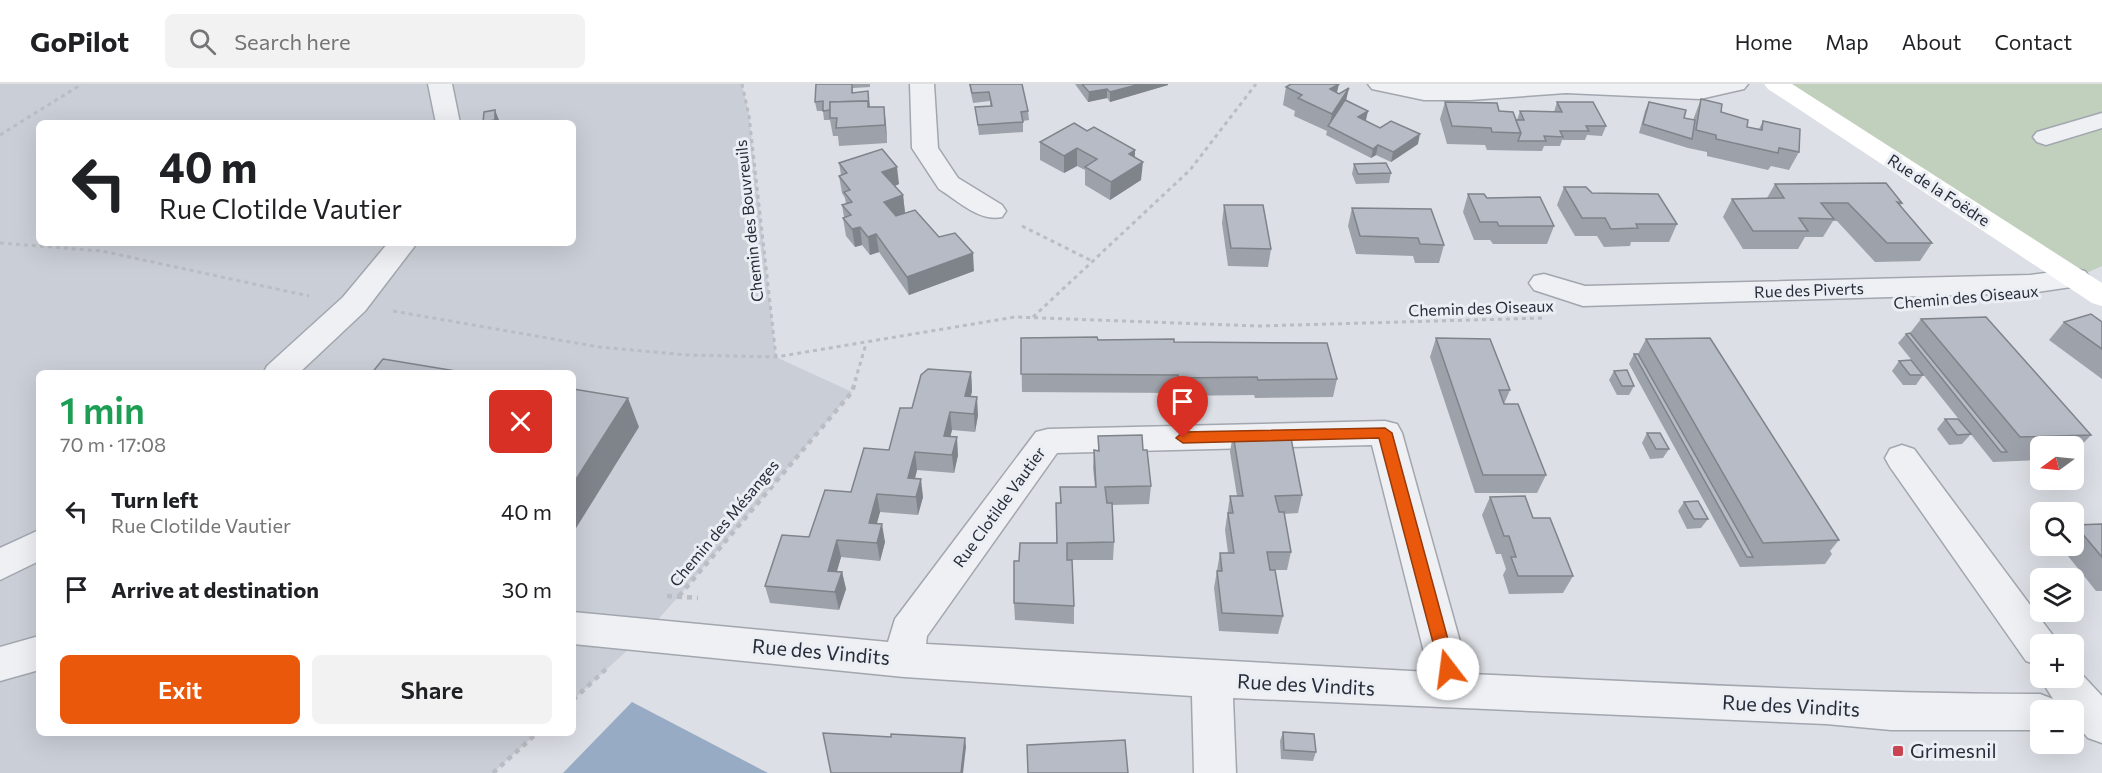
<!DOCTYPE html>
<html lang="en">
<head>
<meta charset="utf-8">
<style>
	:root { --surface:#fff; --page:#f2f2f2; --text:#202124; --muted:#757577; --line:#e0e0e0; --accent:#ea580c }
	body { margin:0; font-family:Commissioner,sans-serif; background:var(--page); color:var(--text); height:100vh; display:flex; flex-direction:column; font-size:22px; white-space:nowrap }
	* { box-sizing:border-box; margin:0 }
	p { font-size:20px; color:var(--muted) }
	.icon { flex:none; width:33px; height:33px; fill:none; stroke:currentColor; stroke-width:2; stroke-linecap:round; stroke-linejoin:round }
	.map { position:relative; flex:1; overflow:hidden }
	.sheet { position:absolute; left:36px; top:286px; width:540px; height:366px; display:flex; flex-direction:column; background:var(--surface); border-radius:9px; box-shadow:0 6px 24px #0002 }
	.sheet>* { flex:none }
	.top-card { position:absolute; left:36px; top:36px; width:540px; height:126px; border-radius:9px; box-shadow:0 6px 24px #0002; background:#fff; color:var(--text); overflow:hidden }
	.needle { width:39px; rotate:255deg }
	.controls { position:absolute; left:2030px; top:352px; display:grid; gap:12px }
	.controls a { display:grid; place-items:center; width:54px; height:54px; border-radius:9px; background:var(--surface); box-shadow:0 6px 24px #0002; font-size:30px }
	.pin { position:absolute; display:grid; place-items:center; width:51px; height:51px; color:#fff; margin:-62px -26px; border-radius:50% 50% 50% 0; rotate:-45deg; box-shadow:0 0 6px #0007 }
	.pin .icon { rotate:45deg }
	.me { position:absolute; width:66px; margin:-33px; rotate:345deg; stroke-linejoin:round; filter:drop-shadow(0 0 4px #0008) }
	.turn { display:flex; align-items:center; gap:21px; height:126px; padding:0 24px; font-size:27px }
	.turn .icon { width:78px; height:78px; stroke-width:2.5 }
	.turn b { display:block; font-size:42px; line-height:51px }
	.round { display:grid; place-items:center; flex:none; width:63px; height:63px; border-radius:9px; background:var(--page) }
	.head { display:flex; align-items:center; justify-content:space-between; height:102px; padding:0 24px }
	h1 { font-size:36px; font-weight:600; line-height:45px; color:#1e9e55 }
	.cta { display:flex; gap:12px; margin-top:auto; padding:12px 24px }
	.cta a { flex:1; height:69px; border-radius:9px; background:var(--accent); color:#fff; font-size:24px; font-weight:600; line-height:69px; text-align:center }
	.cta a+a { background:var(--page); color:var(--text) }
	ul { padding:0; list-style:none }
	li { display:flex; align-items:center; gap:18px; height:78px; padding:0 24px }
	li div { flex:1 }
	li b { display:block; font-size:22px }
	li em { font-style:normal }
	header { display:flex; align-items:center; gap:36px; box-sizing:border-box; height:84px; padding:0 30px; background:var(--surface); border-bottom:2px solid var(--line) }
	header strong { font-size:28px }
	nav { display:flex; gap:33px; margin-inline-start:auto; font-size:21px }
	.search { width:420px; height:54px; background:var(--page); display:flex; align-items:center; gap:15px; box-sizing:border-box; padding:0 21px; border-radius:9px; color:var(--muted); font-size:22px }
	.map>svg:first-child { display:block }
	.built { fill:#caced6; fill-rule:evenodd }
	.green { fill:#c1cfbd }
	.water { fill:#98abc4 }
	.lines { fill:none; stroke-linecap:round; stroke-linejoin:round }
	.street-casing { stroke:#a2a6ae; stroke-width:3 }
	.path-far1 { stroke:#babdc4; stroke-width:3; stroke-dasharray:4 4; stroke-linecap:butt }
	.path { stroke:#babdc4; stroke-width:4.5; stroke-dasharray:5 5; stroke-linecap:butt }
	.street { fill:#eef0f4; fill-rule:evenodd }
	.secondary { fill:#fff; fill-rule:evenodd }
	.wall { fill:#9da1a9 }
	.shaded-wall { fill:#7f838a }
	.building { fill:#b6bbc5; stroke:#7f838a; stroke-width:1.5 }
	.route { fill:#ea580c; stroke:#983908; stroke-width:1.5 }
	.poi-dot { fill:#c74450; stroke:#ebeef3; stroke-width:2 }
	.labels { text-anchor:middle; stroke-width:6; stroke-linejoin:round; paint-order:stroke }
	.street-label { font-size:16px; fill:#262c3a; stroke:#ebeef3 }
	.near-street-label { font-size:20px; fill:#262c3a; stroke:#ebeef3 }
	.near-poi-label { font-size:20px; fill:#262c3a; stroke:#ebeef3; text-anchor:start }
</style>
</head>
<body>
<header>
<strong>GoPilot</strong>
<div class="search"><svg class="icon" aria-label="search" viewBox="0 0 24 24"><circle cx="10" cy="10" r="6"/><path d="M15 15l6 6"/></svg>Search here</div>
<nav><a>Home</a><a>Map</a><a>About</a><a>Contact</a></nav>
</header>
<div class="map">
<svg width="2102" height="689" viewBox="0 0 2102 689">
	<rect width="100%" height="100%" fill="#dcdfe5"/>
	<path class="built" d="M0 0H742L749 32 776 273 852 308 680 511 642 553 573 616V290H39V650H536L493 689H0ZM39 39H573V159H39Z"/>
	<polygon class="green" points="1776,0 2102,0 2102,182 2075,194"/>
	<polygon class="water" points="632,618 768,689 563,689"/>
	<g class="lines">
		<defs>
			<g id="street">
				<polygon points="428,0 452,0 460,39 436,39"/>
				<path d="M910 0H934L938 64 958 94 1002 121 1006 127 1002 133C979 138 957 116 939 105L935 99 912 64Z"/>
				<polygon points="1368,0 1748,0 1744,5 1700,15 1566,9 1470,16 1424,16 1372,5"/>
				<polygon points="2102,29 2102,44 2046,61 2037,58 2033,53 2037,48"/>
				<polygon points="388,159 417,159 365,227 298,290 263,290 267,282 343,213"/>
				<polygon points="2075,185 2085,187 2090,194 2085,201 2030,209 1583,222 1534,206 1529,199 1534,192 1544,190 1585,202 2030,191"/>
				<path d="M1385 337 1397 340 1402 349 1469 590C1659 598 1850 610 2040 610L2053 615 2040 594H2073V581L2102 612V659L2088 654 2073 637V627H2064L2055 617 2060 627H2040V646H1891L1826 640 1233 614 1236 689H1194L1192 612 904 593 573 560V528L888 558 895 535 1036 348 1048 345ZM1372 361 1429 588 926 560 927 552 1057 369Z"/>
				<polygon points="1902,361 1914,365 2054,553 2057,561 2040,561 2040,582 2026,577 1890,383 1885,374 1890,365"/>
				<polygon points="39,446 39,477 0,496 0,464"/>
				<polygon points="39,552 39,586 0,597 0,563"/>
			</g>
		</defs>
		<use href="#street" class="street-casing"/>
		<g class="path-far1">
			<polyline points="742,0 749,32 776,273"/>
			<polyline points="0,51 82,0"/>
			<polyline points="1022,142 1092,177"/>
			<polyline points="0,159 102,167 309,212"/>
			<polyline points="393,227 599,263 687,271 776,273 1015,233 1258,242 1543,234"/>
			<polyline points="1033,233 1190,86 1256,0"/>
			<polyline points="855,297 866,260"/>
		</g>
		<g class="path">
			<polyline points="667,512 698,514"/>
			<polyline points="679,512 852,308 856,295"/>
			<polyline points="573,616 606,585"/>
			<polyline points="493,689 536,650"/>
		</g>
		<use href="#street" class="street"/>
		<polygon class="secondary" points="1764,0 1792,0 2102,199 2102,222 2092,219 1768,5"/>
	</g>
	<g class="wall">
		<polygon points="816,0 870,0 870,3 853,4 853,9 869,17 870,23 886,40 887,59 839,62 838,52 833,52 830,36 824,36 823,27 817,27 815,18"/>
		<polygon points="969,0 1022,0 1028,27 1029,36 1023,37 1023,48 979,51 975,23 990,22 990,17 973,19"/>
		<polygon points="1075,0 1168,0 1168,1 1110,18 1107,14 1088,18"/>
		<polygon points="1286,3 1337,9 1347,16 1368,27 1365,36 1380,44 1418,60 1391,78 1376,71 1371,74 1326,51 1327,47 1294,32 1295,27 1283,21"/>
		<polygon points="1701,15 1747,43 1759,45 1763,37 1799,68 1789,86 1771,82 1768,86 1707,72 1707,68 1688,64 1639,49 1645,27 1649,18 1684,34 1693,36"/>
		<polygon points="1445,18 1499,27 1517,36 1520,27 1554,28 1557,18 1606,42 1602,52 1587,51 1585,56 1562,56 1560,62 1544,62 1542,67 1487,66 1485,61 1447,60 1440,35"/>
		<polygon points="1087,47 1135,66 1135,73 1141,96 1110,116 1085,101 1085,86 1077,82 1064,89 1040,76 1040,58"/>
		<polygon points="839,79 899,100 895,102 903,111 905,129 939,153 974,187 909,211 879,168 870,171 862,161 855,163 846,152 843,134 844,133 842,121 846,120 845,114 842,109 839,92 841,91"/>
		<polygon points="1354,80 1391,89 1389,99 1356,100 1352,90"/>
		<polygon points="1775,100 1902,119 1900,122 1932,159 1920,177 1875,178 1837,137 1833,137 1823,153 1805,153 1798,165 1743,165 1723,133 1732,115 1767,114"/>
		<polygon points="1564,103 1592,109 1677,140 1669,158 1631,158 1630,162 1604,163 1597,152 1575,152 1557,121"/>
		<polygon points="1468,110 1487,114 1554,142 1547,160 1493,160 1490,156 1474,156 1463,128"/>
		<polygon points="1224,121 1271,165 1268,183 1228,182 1222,139"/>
		<polygon points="1352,124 1444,161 1439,179 1415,179 1413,172 1356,170 1348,142"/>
		<polygon points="1921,235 2091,351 2080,363 2082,365 2073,374 2073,363 2040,363 2040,376 1993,378 1898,259 1906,250 1910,249"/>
		<polygon points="2064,238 2102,238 2102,295 2049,256"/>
		<polygon points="1021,254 1174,258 1337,295 1333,313 1255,314 1254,311 1177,312 1176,309 1022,308"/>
		<polygon points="1436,254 1510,306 1504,320 1546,391 1537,409 1475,409 1430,273"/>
		<polygon points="1646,255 1839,456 1830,467 1832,470 1825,480 1740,483 1629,280 1634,270 1638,270"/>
		<polygon points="1899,277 1923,291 1916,301 1903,301 1892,287"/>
		<polygon points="1614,287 1634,302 1629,311 1617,311 1609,296"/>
		<polygon points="971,288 972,307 971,312 978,331 975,348 952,346 950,353 958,371 954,389 917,386 915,395 923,413 918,431 880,428 877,439 885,458 880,477 841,473 837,487 842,488 846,505 839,526 770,519 765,502 889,366 912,324"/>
		<polygon points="1945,335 1971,350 1962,360 1949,361 1937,345"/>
		<polygon points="1647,349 1669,365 1663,374 1650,375 1642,359"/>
		<polygon points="1233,350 1302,411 1298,429 1284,430 1291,468 1287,486 1270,486 1283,532 1278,550 1219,547 1214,504 1220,469 1228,469 1225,446 1230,412 1237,412 1230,368"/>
		<polygon points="1098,352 1143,366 1151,402 1149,420 1112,421 1114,458 1113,476 1072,476 1074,522 1074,540 1015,536 1014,519 1019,477 1056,459 1060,419 1060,403 1095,403 1093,384 1094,366 1098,366"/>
		<polygon points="1490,413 1533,434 1573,492 1563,509 1509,510 1503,491 1506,485 1501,470 1496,470 1482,431"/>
		<polygon points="1684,418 1708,435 1701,444 1687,445 1678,427"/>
		<polygon points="2102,440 2102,507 2096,507 2060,462 2073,462 2073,443 2075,441"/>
		<polygon points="1283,648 1316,668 1313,677 1281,675 1280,657"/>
	</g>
	<g class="shaded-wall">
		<polygon points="1140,0 1168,0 1168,1 1110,18 1110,8"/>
		<polygon points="1339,0 1335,17 1330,5"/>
		<polygon points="1349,4 1345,21 1329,43 1332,30"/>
		<polygon points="1107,5 1107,14 1088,18 1089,8"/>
		<polygon points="884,23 886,40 887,59 885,41"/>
		<polygon points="495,26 499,36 499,39 484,39 483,38"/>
		<polygon points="1368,27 1366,36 1356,42 1358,33"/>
		<polygon points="1420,50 1418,60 1391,78 1393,68"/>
		<polygon points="1378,61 1376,71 1371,74 1373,65"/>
		<polygon points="1077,64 1077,82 1064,89 1064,72"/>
		<polygon points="1135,66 1134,83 1143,78 1141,96 1110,116 1111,98 1129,70"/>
		<polygon points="897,83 899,100 884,106 882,88"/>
		<polygon points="903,111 905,129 887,136 884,118"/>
		<polygon points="860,143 862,161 855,163 852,145"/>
		<polygon points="876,150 879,168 870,171 868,153"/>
		<polygon points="973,169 974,187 909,211 907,193"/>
		<polygon points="971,288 972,307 966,330 965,312"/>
		<polygon points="977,313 978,331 975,348 974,330"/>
		<polygon points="628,314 639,343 573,449 573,400"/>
		<polygon points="950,328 952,346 946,370 944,352"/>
		<polygon points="957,353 958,371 954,389 952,371"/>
		<polygon points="915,368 917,386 910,412 908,394"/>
		<polygon points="921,395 923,413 918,431 916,413"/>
		<polygon points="877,410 880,428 872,456 869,439"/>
		<polygon points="882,440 885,458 880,477 877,459"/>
		<polygon points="837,456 841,473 832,504 828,487"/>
		<polygon points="842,488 846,505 839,526 835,508"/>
		<polygon points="965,654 966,663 963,689 961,689"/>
	</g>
	<g class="building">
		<polygon points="816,0 852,0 852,9 868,7 869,23 868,17 830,18 830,26 823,27 823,17 815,18"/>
		<polygon points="970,0 1022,0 1028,27 1021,28 1023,38 978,41 975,23 992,22 989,8 972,9"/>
		<polygon points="1082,0 1140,0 1110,8 1107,5 1089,8"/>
		<polygon points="1291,0 1339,0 1330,5 1339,10 1349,4 1332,30 1298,14 1302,11 1286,3"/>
		<polygon points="1701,15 1722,20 1721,28 1748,36 1747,43 1762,46 1763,37 1800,45 1799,68 1779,64 1778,69 1716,55 1716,51 1696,46"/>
		<polygon points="1345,16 1368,27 1358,33 1380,44 1391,37 1420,50 1393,68 1378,61 1373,65 1328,42"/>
		<polygon points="868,17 868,23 884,23 885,41 836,44 837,34 830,34 830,18"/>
		<polygon points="1445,18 1497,19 1499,27 1513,28 1521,49 1492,48 1491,44 1452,42"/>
		<polygon points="1557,18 1593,18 1606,42 1586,42 1589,47 1560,47 1563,53 1544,52 1546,57 1518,57 1521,49 1516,36 1524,36 1520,27 1562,28"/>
		<polygon points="1649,18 1686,26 1684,34 1695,36 1692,55 1643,40"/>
		<polygon points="495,26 495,36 483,38 484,28"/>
		<polygon points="1074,39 1087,47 1094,43 1135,66 1129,70 1143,78 1111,98 1085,83 1097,75 1077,64 1064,72 1040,58"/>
		<polygon points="882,65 897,83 882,88 903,111 884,118 896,132 915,126 939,153 955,149 973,169 907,193 876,150 868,153 860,143 852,145 843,134 851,131 842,121 852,118 844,108 850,106 839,92 847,89 839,79"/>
		<polygon points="1386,79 1391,89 1358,90 1354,80"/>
		<polygon points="1886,99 1902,119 1897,118 1932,159 1887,159 1848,119 1821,119 1834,135 1799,134 1808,147 1753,147 1732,115 1784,114 1775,100"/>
		<polygon points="1564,103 1586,103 1592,109 1658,110 1677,140 1636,140 1638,144 1611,145 1605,134 1582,134"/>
		<polygon points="1468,110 1484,110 1487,114 1540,113 1554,142 1499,142 1497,138 1480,138"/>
		<polygon points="1224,121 1263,121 1271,165 1231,164"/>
		<polygon points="1352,124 1431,125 1444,161 1420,160 1418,154 1360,152"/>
		<polygon points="2091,230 2102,238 2102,265 2064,238"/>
		<polygon points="1986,233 2091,351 2020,353 1921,235"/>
		<polygon points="1910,249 2007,368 2001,368 1906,250"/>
		<polygon points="1097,253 1098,256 1174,255 1174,258 1327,259 1337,295 1258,296 1257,293 1179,294 1178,291 1021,290 1021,254"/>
		<polygon points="1436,254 1490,255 1510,306 1499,306 1504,320 1518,320 1546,391 1483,391"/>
		<polygon points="1710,254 1839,456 1763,459 1646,255"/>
		<polygon points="1634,270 1638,270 1753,473 1747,473"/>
		<polygon points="383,275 474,290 371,290"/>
		<polygon points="1911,276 1923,291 1910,291 1899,277"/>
		<polygon points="928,285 971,288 965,312 977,313 974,330 950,328 944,352 957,353 952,371 915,368 908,394 921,395 916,413 877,410 869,439 882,440 877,459 837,456 828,487 842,488 835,508 765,502 782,451 809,453 825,406 851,408 864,364 889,366 900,324 912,324 921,291"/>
		<polygon points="1627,286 1634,302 1622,302 1614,287"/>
		<polygon points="573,305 628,314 573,400"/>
		<polygon points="1945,335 1958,335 1971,350 1957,351"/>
		<polygon points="1290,349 1302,411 1275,412 1279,428 1284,428 1291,468 1267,468 1270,486 1275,486 1283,532 1222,529 1217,487 1222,487 1220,469 1234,469 1228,429 1233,429 1230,412 1243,412 1233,350"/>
		<polygon points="1647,349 1660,349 1669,365 1656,365"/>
		<polygon points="1142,351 1143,366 1147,366 1151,402 1105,403 1107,419 1112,419 1114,458 1067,459 1067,476 1072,476 1074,522 1014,519 1014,477 1019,477 1020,459 1057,459 1056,419 1061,419 1060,403 1096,403 1094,366 1099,367 1098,352"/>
		<polygon points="1525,412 1533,434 1550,434 1573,492 1518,492 1511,473 1516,473 1509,452 1504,452 1490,413"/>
		<polygon points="1698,417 1708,435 1694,435 1684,418"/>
		<polygon points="2102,440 2102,473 2075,441"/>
		<polygon points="1283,648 1314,650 1316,668 1284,666"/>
		<polygon points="823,649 891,653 891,650 965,654 961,689 831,689"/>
		<polygon points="1125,656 1128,689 1028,689 1027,661"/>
	</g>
	<polygon class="route" points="1385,344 1392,349 1456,585 1454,590 1442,590 1440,585 1379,354 1183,359 1176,354 1183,348"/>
	<rect class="poi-dot" x="1892" y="661" width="12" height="12" rx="3"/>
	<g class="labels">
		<g class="street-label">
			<text transform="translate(1939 106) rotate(33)" y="6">Rue de la Foëdre</text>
			<text transform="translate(749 137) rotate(-96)" y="6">Chemin des Bouvreuils</text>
			<text transform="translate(1809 206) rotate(-2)" y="6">Rue des Piverts</text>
			<text transform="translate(1966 213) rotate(-5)" y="6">Chemin des Oiseaux</text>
			<text transform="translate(1481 224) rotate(-2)" y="6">Chemin des Oiseaux</text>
			<text transform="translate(999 423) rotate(-54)" y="6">Rue Clotilde Vautier</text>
			<text transform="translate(724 439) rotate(-50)" y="6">Chemin des Mésanges</text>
		</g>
		<g class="near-street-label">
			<text transform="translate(821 568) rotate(5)" y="7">Rue des Vindits</text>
			<text transform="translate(1306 601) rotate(3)" y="7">Rue des Vindits</text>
			<text transform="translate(1791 622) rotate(3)" y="7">Rue des Vindits</text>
		</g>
		<g class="near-poi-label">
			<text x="1910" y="674">Grimesnil</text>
		</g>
	</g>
</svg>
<div class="controls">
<a><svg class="needle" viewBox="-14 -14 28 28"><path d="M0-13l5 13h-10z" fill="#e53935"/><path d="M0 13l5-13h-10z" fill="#757577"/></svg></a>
<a><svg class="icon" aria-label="search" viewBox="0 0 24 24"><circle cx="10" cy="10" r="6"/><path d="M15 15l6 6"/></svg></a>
<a><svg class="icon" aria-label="layers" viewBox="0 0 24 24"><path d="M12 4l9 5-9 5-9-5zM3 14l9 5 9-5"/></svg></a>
<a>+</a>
<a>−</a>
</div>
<div class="pin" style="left:1183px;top:354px;background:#d93025"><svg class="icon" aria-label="arrive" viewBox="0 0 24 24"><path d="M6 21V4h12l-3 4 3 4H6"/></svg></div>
<svg class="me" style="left:1448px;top:585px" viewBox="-20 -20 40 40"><circle r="19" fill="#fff"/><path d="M0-13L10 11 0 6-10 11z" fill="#ea580c"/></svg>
<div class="top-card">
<div class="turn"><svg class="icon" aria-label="left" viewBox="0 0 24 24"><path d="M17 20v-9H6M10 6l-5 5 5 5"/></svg><div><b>40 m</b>Rue Clotilde Vautier</div></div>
</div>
<section class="sheet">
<div class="head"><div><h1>1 min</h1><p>70 m · 17:08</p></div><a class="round" style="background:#d93025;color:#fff"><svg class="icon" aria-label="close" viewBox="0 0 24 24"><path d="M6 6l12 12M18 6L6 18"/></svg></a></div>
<ul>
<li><svg class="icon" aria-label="left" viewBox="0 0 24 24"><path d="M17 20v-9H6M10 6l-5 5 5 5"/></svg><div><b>Turn left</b><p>Rue Clotilde Vautier</p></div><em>40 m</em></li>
<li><svg class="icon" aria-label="arrive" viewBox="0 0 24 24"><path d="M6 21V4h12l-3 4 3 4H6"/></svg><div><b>Arrive at destination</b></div><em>30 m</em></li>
</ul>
<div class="cta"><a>Exit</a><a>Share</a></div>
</section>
</div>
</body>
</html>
